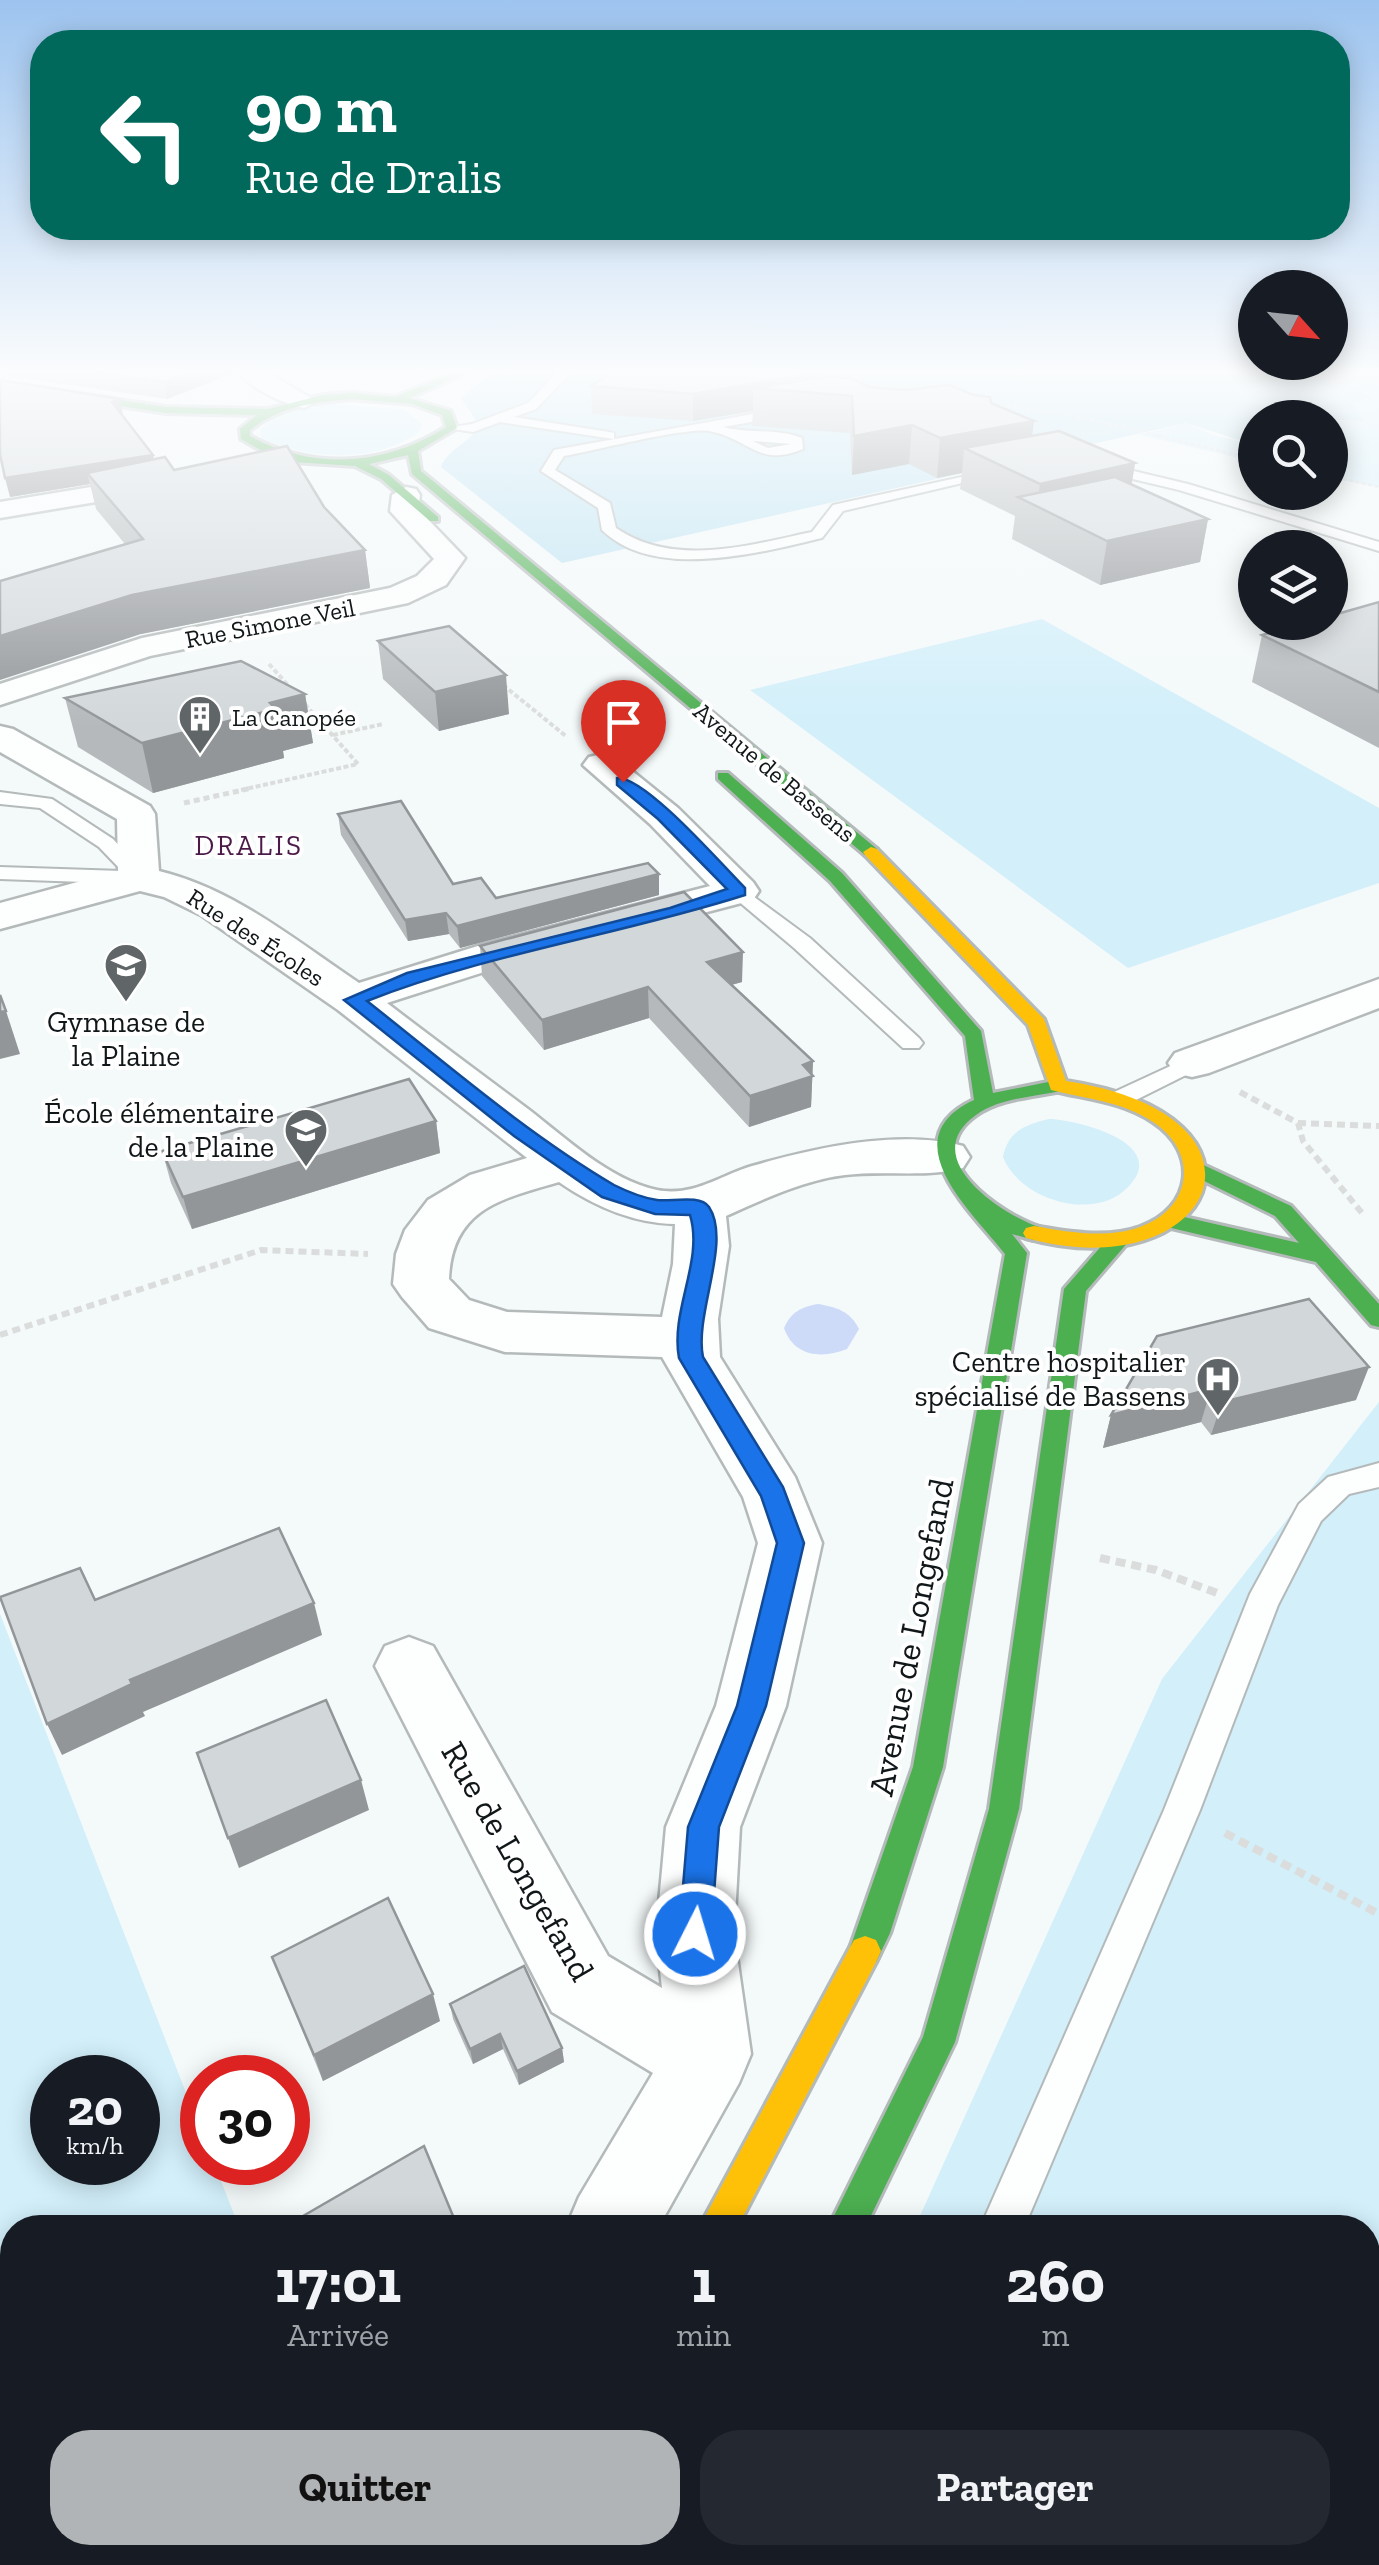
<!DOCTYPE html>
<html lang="fr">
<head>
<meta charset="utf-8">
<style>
	:root { --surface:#171b24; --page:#242831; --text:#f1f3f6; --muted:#9ea1a6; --accent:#b0b4b6 }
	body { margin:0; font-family:"Zilla Slab",serif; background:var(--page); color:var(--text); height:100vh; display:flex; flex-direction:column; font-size:38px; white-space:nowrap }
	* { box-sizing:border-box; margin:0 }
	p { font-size:32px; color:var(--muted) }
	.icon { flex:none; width:55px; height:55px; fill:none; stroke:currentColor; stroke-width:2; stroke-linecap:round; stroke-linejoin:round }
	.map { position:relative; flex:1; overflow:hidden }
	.side { position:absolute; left:0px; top:2215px; width:1380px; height:350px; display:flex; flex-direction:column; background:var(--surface); border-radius:40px 40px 0 0; box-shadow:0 5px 25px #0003 }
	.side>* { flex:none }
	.hud { position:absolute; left:30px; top:30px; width:1320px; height:210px; border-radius:40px; box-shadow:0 5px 25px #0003; background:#00695c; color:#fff; overflow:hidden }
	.needle { width:65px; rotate:117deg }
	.tools { position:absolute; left:1238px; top:270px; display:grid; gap:20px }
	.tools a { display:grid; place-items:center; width:110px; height:110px; border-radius:50%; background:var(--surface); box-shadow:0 5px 25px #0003; font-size:50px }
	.speed { position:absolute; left:30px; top:2055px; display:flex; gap:20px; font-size:50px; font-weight:700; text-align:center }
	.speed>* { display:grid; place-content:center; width:130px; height:130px; border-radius:50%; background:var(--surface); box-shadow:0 5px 25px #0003; line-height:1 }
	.speed small { font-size:25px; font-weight:400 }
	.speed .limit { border:15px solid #d22; background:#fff; color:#111 }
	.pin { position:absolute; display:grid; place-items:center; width:85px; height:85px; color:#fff; margin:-102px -42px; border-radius:50% 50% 50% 0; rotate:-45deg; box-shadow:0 0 10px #0007 }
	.pin .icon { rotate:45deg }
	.me { position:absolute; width:110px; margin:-55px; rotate:5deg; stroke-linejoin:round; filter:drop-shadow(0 0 8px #0008) }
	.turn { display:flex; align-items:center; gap:35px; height:210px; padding:0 50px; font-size:45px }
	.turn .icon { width:130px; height:130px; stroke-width:2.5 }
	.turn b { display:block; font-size:70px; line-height:85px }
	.eta { display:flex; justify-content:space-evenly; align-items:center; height:170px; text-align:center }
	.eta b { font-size:60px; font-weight:800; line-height:70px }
	.action { display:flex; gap:20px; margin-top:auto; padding:20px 50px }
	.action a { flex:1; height:115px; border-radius:40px; background:var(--accent); color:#111; font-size:40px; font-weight:800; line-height:115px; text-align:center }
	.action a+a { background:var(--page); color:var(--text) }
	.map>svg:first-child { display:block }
	.green { fill:#d2effa; fill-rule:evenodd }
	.forest { fill:#bbe2f2 }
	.water { fill:#cddbf9 }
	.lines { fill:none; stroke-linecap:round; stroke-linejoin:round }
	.lane-casing { stroke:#b4b9ba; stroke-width:4 }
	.street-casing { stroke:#b4b9ba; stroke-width:5 }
	.fast-casing { stroke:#b4b9ba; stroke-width:6 }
	.slow-casing { stroke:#b4b9ba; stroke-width:6 }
	.jam-casing { stroke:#b4b9ba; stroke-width:6 }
	.path-far4 { stroke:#dbdddd; stroke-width:2.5; stroke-dasharray:4 2.5; stroke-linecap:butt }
	.path-far3 { stroke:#dbdddd; stroke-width:4; stroke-dasharray:5 2.5; stroke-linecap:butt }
	.path-far2 { stroke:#dbdddd; stroke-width:5; stroke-dasharray:6 4; stroke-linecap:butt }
	.path-far1 { stroke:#dbdddd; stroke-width:6; stroke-dasharray:8 5; stroke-linecap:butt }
	.path { stroke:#dbdddd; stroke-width:8; stroke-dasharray:10 6; stroke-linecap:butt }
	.lane { fill:#fdfefe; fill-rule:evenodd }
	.street { fill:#fdfefe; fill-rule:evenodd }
	.fast { fill:#4caf50; fill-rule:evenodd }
	.slow { fill:#ffc107; fill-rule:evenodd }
	.jam { fill:#c62828; fill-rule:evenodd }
	.wall { fill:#b5b9bb }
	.shaded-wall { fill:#939699 }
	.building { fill:#d2d7da; stroke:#939699; stroke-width:2.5 }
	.route { fill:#1a73e8; stroke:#114b97; stroke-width:2.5 }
	.labels { text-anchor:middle; stroke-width:8; stroke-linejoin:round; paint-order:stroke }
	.far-street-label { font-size:25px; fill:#111719; stroke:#fff }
	.far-poi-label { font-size:25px; fill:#111719; stroke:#fff; text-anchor:start }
	.far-neighbourhood-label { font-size:28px; letter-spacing:2.5px; fill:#4c1a49; stroke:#fff }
	.poi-label { font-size:30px; fill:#111719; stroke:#fff; text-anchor:end }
	.near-street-label { font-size:35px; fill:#111719; stroke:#fff }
</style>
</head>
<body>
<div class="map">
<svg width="1379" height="2565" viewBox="0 0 1379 2565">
	<rect width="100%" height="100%" fill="#f4f9fa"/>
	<g class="green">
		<polygon points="1282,369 1379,369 1379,487 1330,478 1330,421 1363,421 1354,404 1370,397 1345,384"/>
		<path d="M332 404 404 410 422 424 419 432C375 464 309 460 261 438L260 430C278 410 306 408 332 404Z"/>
		<polygon points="1187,423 1213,435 1255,445 1255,462 1140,435"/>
		<polygon points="1042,619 1379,808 1379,883 1128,968 750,690"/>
		<path d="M1049 1119C1078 1120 1171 1143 1128 1187 1094 1223 1019 1199 1003 1157 1008 1131 1025 1125 1049 1119Z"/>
		<polygon points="1379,1402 1379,2565 764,2565 769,2552 1368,2552 1368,2228 915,2227 1162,1679"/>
		<path d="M0 1614 202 2134V2162L214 2163 239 2227 12 2228V2477L0 2485ZM52 2078H138V2162H52Z"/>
	</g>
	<path class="forest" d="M497 369H1282L1345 384 1371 396 1354 404 1364 421 1255 418V445L1186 423 562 563 441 467C448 449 469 443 480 426L461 398Z"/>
	<path class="water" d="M818 1304C836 1307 850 1311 859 1329L847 1349C822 1359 794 1357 784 1328 791 1312 801 1307 818 1304Z"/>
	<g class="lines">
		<defs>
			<g id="lane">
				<polygon points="561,369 574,369 536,409 514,417 609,432 614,433 614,439 500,422 473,432 446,428 472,424 528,403"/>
				<path d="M786 408 790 409V415L723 427C749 434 777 428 802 438L803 449C758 468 749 438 709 431 685 427 594 451 564 456L555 470 610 503 616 528C674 568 749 545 812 532L833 505 998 469 1005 473 843 511 822 538C759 553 654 581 602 530L598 508 541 471 554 450ZM753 441 791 444 768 448Z"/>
				<polygon points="1100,463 1188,484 1379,542 1379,551 1179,490 1095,470 1095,464"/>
				<polygon points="0,792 52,799 113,839 149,878 139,884 0,879 0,867 122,871 99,847 40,808 0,804"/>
				<polygon points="738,885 810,938 919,1038 923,1043 919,1048 903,1048 794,948 731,895 728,891 731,887"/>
				<polygon points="1192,1056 1200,1058 1204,1063 1200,1068 1130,1103 1112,1103 1109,1098 1112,1093"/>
				<polygon points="1379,1463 1379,1487 1349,1494 1321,1521 1278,1605 1200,1810 1024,2228 980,2228 1164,1810 1250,1594 1299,1504 1328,1477"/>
				<polygon points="836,2552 887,2552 881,2565 831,2565"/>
			</g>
			<g id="street">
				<path d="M235 369H261L316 401 304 408C279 402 251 389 235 369Z"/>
				<polygon points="164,475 174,477 178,483 174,489 0,518 0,502"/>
				<polygon points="406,487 416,489 420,495 418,509 465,558 446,585 408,603 150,656 0,705 0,684 142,638 390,588 417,576 434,559 390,511 392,495"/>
				<path d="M0 726 13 729 150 806 155 814 159 871C234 889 295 940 359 983L481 945 710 886 650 824 583 765 589 757 602 754 615 757 678 808 753 882 759 891 753 900 512 963 387 1003C434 1039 481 1074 528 1109 566 1138 609 1180 657 1190 693 1197 719 1176 752 1166 815 1148 898 1129 963 1146L970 1157 963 1168C924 1178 884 1170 845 1175 804 1180 764 1199 726 1216L729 1246 718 1319 720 1357 795 1477 822 1543 786 1706 740 1827 734 1935 751 2054 739 2083 658 2228H566L579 2197 653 2073 552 2012 375 1666 385 1646 409 1637 433 1646 608 1956 662 1988 656 1935 666 1827 716 1706 758 1543 743 1497 662 1357 505 1352 429 1328 402 1297 393 1284 396 1254 405 1230 428 1200 470 1175 527 1158 338 1010 201 915 164 897 140 891 0 929V903L118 871 117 819 0 752ZM559 1182C594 1206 632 1223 675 1224L673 1264 662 1317 507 1312 469 1300 449 1279C452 1209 500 1199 559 1182Z"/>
				<polygon points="1379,979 1379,1008 1209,1073 1192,1077 1175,1073 1168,1063 1175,1053"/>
				<polygon points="372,2552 472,2552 467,2565 366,2565"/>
			</g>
			<g id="fast">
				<path d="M462 369H476L409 398 451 411 457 428 418 451 421 471 877 849V855H865L412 474 408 455 369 464 389 475 438 517V521H430L381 479 355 466 294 462 264 452 241 439 240 429 257 415 166 413 0 388V382L166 407 268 409 323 395 352 393 395 397ZM352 399 412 404 442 415 446 427C385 466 314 471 250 436V430C280 406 315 402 352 399Z"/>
				<path d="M718 773H728L842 873 981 1031 993 1093 1058 1080 1068 1086 1065 1090C1036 1097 1001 1097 976 1115 915 1158 1003 1216 1042 1228L1045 1233 1034 1240 1012 1234 1027 1253 943 1767 890 1933 876 1962 865 1966 854 1962 849 1951 913 1767 1005 1254C972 1212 890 1139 974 1100L965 1036 830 881 718 779Z"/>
				<polygon points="1197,1162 1291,1206 1379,1304 1379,1327 1371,1325 1316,1262 1163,1226 1160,1221 1163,1216 1171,1214 1299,1243 1275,1216 1190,1174 1187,1169 1190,1164"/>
				<polygon points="1118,1234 1129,1241 1086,1291 1019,1809 955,2042 865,2228 828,2228 923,2037 989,1809 1064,1289 1110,1236"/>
				<polygon points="663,2552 704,2552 699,2565 658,2565"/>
			</g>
			<g id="slow">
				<path d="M871 847 877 849 1044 1019 1066 1081C1294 1116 1214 1290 1026 1238L1023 1233 1026 1228 1034 1226C1067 1232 1107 1239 1140 1227 1193 1208 1199 1152 1153 1122 1122 1101 1086 1099 1051 1090L1028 1025 865 855 863 852Z"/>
				<polygon points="865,1936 876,1940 881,1951 876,1962 737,2228 699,2228 854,1940"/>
			</g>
			<polygon id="jam" points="522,2552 564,2552 559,2565 517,2565"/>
		</defs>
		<use href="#lane" class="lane-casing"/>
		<use href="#street" class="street-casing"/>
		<use href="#fast" class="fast-casing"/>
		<use href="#slow" class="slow-casing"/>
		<use href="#jam" class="jam-casing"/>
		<g class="path-far4">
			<polyline points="1302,369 1379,402"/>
			<polyline points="858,384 890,389"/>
			<polyline points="987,403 1070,415 1255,459"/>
			<polyline points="1330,476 1379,487"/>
		</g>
		<g class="path-far3">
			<polyline points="269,664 294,692"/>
			<polyline points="503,685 567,737"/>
			<polyline points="333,735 383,724"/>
			<polyline points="241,790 358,764 302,701"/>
		</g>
		<polyline class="path-far2" points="184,803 252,788"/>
		<g class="path-far1">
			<polyline points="1240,1092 1298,1123 1303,1141 1362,1213"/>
			<polyline points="1298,1123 1379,1126"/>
			<polyline points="0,1335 261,1250 368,1254"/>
		</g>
		<g class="path">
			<polyline points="1100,1558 1156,1570 1217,1593"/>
			<polyline points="1225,1833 1379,1914"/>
		</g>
		<use href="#lane" class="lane"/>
		<use href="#street" class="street"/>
		<use href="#fast" class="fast"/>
		<use href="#slow" class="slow"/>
		<use href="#jam" class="jam"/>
	</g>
	<g class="wall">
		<polygon points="0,369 233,369 234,373 167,399 0,375"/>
		<polygon points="357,369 432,369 424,375"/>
		<polygon points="816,375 816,378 869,387 991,403 1032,436 1135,463 1132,484 1208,519 1200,562 1100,585 1012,539 1015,516 960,489 962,473 937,478 909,464 852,475 850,433 752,426 753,411 693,421 592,414 591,386"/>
		<polygon points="120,399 123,416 153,455 154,460 174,470 324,507 365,550 370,588 141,634 125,544 96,509 90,484 10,497"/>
		<polygon points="1379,602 1379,748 1252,682 1262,635"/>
		<polygon points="378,641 509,714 439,731 383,679"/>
		<polygon points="305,694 313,743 283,751 284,758 153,793 78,747 65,698"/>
		<polygon points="338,814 453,884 496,898 659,895 460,948 449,934 408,941 341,835"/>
		<polygon points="480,946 742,982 731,985 813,1061 811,1107 749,1127 649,1018 544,1050 482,976"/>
		<polygon points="436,1121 440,1153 192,1229 171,1183 162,1151"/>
		<polygon points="1157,1336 1356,1400 1211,1435 1201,1422 1103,1448 1111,1415"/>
		<polygon points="272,1957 440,2021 323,2081"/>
		<polygon points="450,2004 562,2048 564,2062 519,2085 503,2049 473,2064 453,2019"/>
	</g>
	<g class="shaded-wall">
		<polygon points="198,369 233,369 234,373 167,399 164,382"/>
		<polygon points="805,369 819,369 816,375 815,393 805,392 804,394 804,392 753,388 753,411 693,421 693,394"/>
		<polygon points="120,399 123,416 112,402"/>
		<polygon points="1034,421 1029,460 964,448 962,473 937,478 940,438"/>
		<polygon points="912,425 909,464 852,475 854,436"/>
		<polygon points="153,455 156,473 87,473 90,484 10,497 5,478"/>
		<polygon points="1135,463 1128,505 1037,506 1040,484"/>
		<polygon points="1208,519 1200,562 1100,585 1107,541"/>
		<polygon points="365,550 370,588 141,634 0,680 0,636 132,595"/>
		<polygon points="506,675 509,714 439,731 435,692"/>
		<polygon points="305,694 313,743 283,751 284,758 153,793 142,743 270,703"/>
		<polygon points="659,874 659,895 460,948 457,926"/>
		<polygon points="446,913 449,934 408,941 405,920"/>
		<polygon points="743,952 742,982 706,992 707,962"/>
		<polygon points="648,987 649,1018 544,1050 542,1020"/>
		<polygon points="6,1011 20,1054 0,1059 0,1012"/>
		<polygon points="813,1061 811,1107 749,1127 750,1096 803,1065"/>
		<polygon points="436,1121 440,1153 192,1229 183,1197"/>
		<polygon points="1369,1367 1356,1400 1211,1435 1222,1402"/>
		<polygon points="1211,1389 1201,1422 1103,1448 1111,1415"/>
		<polygon points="314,1603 322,1635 143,1712 145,1716 62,1755 47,1724 130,1680"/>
		<polygon points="361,1780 369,1810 239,1868 228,1838"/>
		<polygon points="433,1994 440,2021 323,2081 314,2055"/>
		<polygon points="500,2034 503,2049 473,2064 470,2049"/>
		<polygon points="562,2048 564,2062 519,2085 517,2071"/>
	</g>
	<g class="building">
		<polygon points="74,369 198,369 164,382"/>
		<polygon points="617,369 809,369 816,373 693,394 591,386"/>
		<polygon points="825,377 850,378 869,387 906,390 949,385 974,395 990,397 991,403 1034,421 940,438 912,425 854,436 852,396 753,388"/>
		<polygon points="0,380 120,399 112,402 153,455 5,478 0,454"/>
		<polygon points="1059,431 1135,463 1040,484 964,448"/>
		<polygon points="287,446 324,507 365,550 132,595 0,636 0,581 143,539 87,473 165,457 174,470"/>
		<polygon points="1115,477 1208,519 1107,541 1018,497"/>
		<polygon points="1379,602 1379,692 1262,635 1307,622 1330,622 1330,616"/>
		<polygon points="449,626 506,675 435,692 378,641"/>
		<polygon points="241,661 305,694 270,703 276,709 142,743 65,698"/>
		<polygon points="401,801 453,884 481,878 496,898 648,863 659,874 457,926 446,913 405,920 338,814"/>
		<polygon points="684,892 743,952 707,962 813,1061 803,1065 813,1076 750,1096 648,987 542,1020 480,946"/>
		<polygon points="0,995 6,1011 0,1012"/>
		<polygon points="409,1079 436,1121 183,1197 162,1151"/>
		<polygon points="1309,1299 1369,1367 1222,1402 1211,1389 1111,1415 1157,1336"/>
		<polygon points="279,1528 314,1603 130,1680 132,1684 47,1724 0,1597 80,1568 95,1600"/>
		<polygon points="326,1700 361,1780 228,1838 197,1753"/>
		<polygon points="388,1898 433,1994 314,2055 272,1957"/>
		<polygon points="524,1966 562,2048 517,2071 500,2034 470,2049 450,2004"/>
		<polygon points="424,2146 458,2228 307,2228 303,2216"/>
	</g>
	<linearGradient id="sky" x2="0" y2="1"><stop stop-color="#9dc4ef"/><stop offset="0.51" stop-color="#fafcfd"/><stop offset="1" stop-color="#fafcfd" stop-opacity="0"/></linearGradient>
	<rect width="1379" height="728" fill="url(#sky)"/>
	<path class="route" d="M617 778C645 776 722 865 745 888V895C620 935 489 953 367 1001 447 1064 526 1133 614 1185 626 1191 644 1198 657 1200 671 1202 700 1194 709 1207 732 1242 694 1314 703 1357L783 1487 804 1543 766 1706 719 1827 711 1934 706 1945 695 1950 683 1945 679 1934 688 1827 737 1706 777 1543 761 1496 679 1358C670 1310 704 1261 690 1215L655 1214 602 1197 514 1136 344 1000 407 973 670 908 727 889 658 819 617 785Z"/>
	<defs>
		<symbol id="building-pin" viewBox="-11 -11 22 30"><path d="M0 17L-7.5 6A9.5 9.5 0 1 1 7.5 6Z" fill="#606668" stroke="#fff"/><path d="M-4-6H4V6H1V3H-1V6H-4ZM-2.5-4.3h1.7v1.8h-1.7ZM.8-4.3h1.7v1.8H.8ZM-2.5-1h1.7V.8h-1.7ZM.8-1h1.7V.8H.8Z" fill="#fff"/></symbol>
		<symbol id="school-pin" viewBox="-11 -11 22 30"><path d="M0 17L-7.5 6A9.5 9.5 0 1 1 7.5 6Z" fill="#606668" stroke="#fff"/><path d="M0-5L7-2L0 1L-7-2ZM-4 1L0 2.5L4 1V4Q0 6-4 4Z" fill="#fff"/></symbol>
		<symbol id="hospital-pin" viewBox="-11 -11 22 30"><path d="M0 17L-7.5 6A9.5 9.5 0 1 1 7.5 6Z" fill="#606668" stroke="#fff"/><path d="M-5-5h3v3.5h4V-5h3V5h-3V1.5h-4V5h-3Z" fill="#fff"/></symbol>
	</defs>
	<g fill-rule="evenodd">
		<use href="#building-pin" x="175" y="692" width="50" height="68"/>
		<use href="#school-pin" x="101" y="940" width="50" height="68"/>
		<use href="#school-pin" x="281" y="1105" width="50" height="68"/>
		<use href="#hospital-pin" x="1193" y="1354" width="50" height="68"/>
	</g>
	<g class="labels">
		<g class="far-street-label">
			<text transform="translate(270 623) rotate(-11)" y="9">Rue Simone Veil</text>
			<text transform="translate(775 772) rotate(40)" y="9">Avenue de Bassens</text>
			<text transform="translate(256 937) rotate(33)" y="9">Rue des Écoles</text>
		</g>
		<g class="far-poi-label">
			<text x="232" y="726">La Canopée</text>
		</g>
		<g class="far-neighbourhood-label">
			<text x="249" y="855">DRALIS</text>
		</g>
		<g class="poi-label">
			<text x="126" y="1032" text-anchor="middle">Gymnase de<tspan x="126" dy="34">la Plaine</tspan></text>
			<text x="274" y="1123">École élémentaire<tspan x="274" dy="34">de la Plaine</tspan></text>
			<text x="1186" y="1372">Centre hospitalier<tspan x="1186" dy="34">spécialisé de Bassens</tspan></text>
		</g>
		<g class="near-street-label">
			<text transform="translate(911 1637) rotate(-79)" y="12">Avenue de Longefand</text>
			<text transform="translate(518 1861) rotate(60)" y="12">Rue de Longefand</text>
		</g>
	</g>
</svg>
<div class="tools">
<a><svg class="needle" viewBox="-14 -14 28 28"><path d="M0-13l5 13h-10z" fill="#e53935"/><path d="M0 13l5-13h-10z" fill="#9ea1a6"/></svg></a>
<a><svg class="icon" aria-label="search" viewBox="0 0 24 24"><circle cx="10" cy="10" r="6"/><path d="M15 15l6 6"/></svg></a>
<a><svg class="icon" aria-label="layers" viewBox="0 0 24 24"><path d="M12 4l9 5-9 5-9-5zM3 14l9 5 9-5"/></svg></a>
</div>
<div class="speed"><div>20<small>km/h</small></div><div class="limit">30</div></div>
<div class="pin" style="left:623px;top:782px;background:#d93025"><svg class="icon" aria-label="arrive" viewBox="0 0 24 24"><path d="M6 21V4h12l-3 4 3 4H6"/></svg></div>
<svg class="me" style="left:695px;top:1934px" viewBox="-20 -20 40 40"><circle r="17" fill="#1a73e8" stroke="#fff" stroke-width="3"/><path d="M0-11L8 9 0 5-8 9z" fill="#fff"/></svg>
<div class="hud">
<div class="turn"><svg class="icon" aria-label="left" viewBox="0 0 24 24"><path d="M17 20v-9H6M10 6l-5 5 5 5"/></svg><div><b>90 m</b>Rue de Dralis</div></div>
</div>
<section class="side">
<div class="eta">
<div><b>17:01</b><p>Arrivée</p></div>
<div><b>1</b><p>min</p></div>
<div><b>260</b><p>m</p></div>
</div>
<div class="action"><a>Quitter</a><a>Partager</a></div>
</section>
</div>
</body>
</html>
